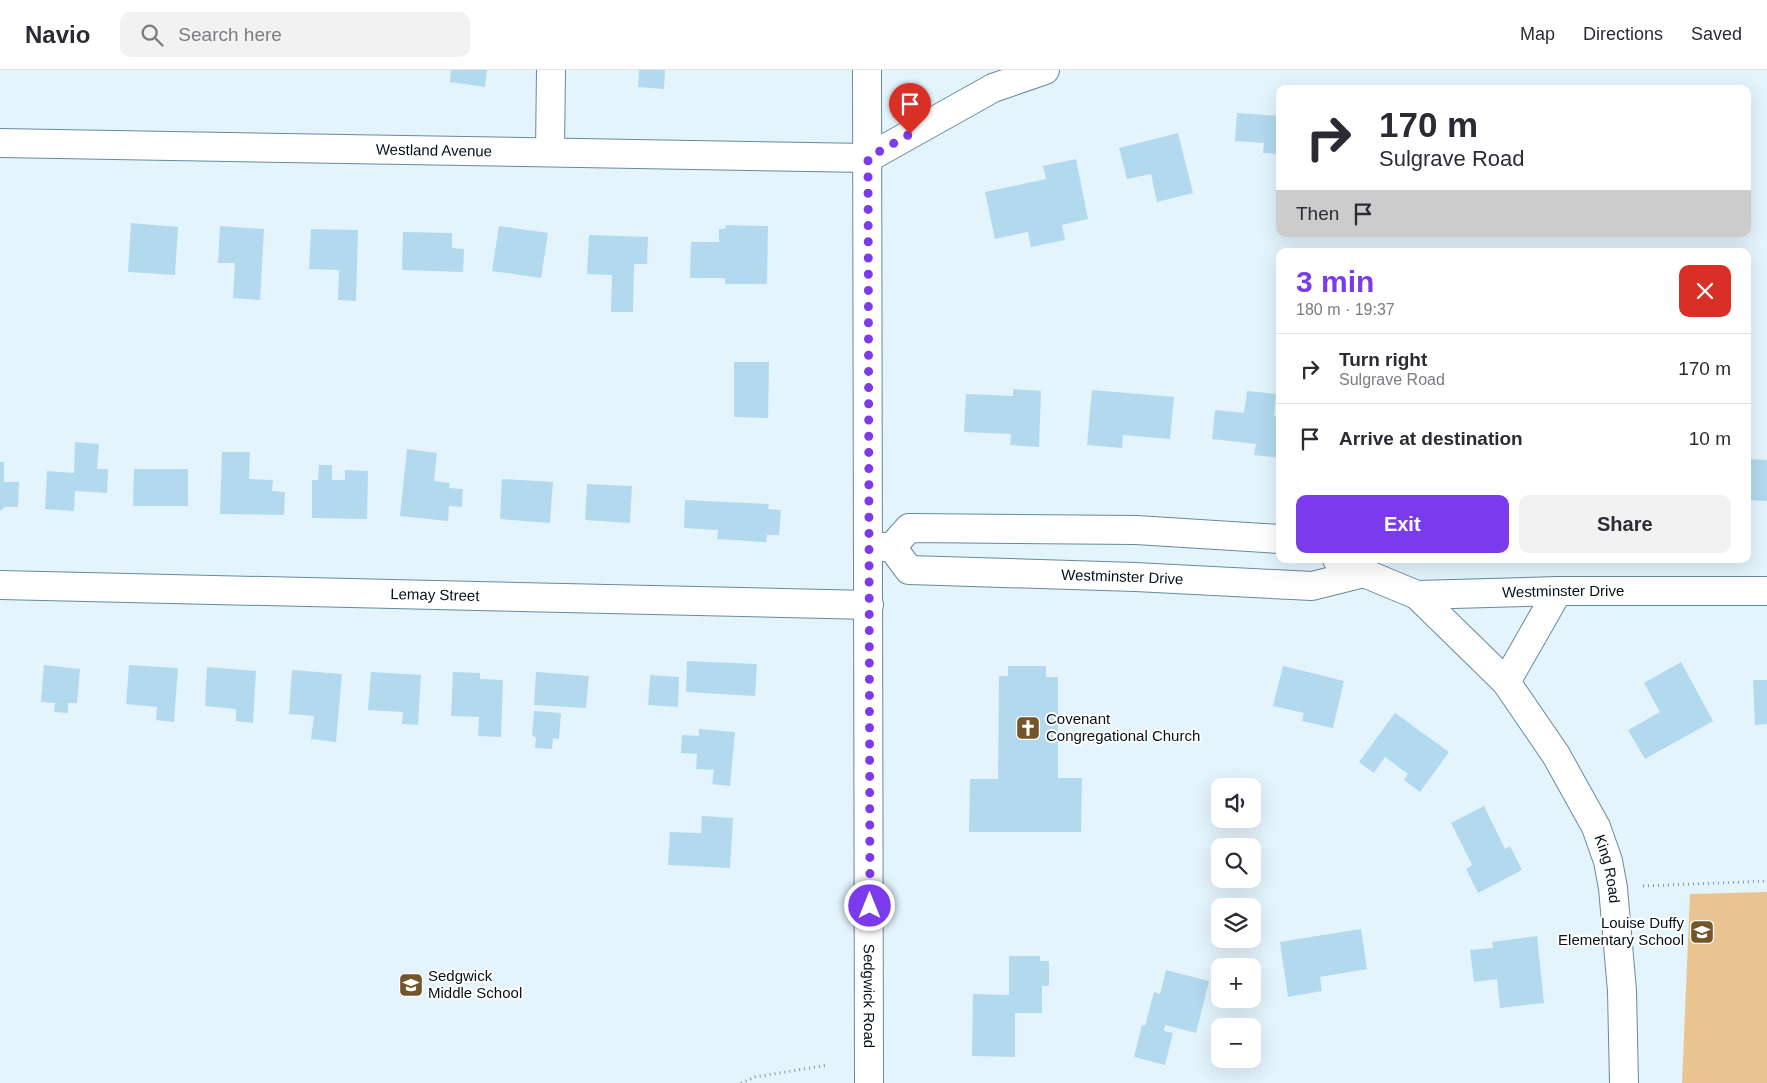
<!DOCTYPE html>
<html lang="en">
<head>
<meta charset="utf-8">
<style>
	:root { --surface:#fff; --page:#f2f2f3; --text:#2b2b33; --muted:#7c7c81; --line:#e1e1e2; --accent:#7c3aed }
	body { margin:0; font-family:Arial,sans-serif; background:var(--page); color:var(--text); height:100vh; display:flex; flex-direction:column; font-size:19px; white-space:nowrap }
	* { box-sizing:border-box; margin:0 }
	p { font-size:16px; color:var(--muted) }
	.icon { flex:none; width:28px; height:28px; fill:none; stroke:currentColor; stroke-width:2; stroke-linecap:round; stroke-linejoin:round }
	.map { position:relative; flex:1; overflow:hidden }
	.sheet { position:absolute; left:1276px; top:178px; width:475px; height:315px; display:flex; flex-direction:column; background:var(--surface); border-radius:10px; box-shadow:0 5px 20px #0002 }
	.sheet>* { flex:none }
	.guide { position:absolute; left:1276px; top:15px; width:475px; height:152px; border-radius:10px; box-shadow:0 5px 20px #0002; background:#fff; color:var(--text); overflow:hidden }
	.controls { position:absolute; left:1211px; top:708px; display:grid; gap:10px }
	.controls a { display:grid; place-items:center; width:50px; height:50px; border-radius:10px; background:var(--surface); box-shadow:0 5px 20px #0002; font-size:25px }
	.pin { position:absolute; display:grid; place-items:center; width:42px; height:42px; color:#fff; margin:-51px -21px; border-radius:50% 50% 50% 0; rotate:-45deg; box-shadow:0 0 5px #0007 }
	.pin .icon { rotate:45deg }
	.me { position:absolute; width:55px; margin:-28px; rotate:0deg; stroke-linejoin:round; filter:drop-shadow(0 0 4px #0008) }
	.turn { display:flex; align-items:center; gap:18px; height:105px; padding:0 20px; font-size:22px }
	.turn .icon { width:65px; height:65px; stroke-width:2.5 }
	.turn b { display:block; font-size:35px; line-height:42px }
	.then { display:flex; align-items:center; height:48px; padding:0 20px; background:#0003; gap:10px; font-size:19px }
	.round { display:grid; place-items:center; flex:none; width:52px; height:52px; border-radius:10px; background:var(--page) }
	.headline { display:flex; align-items:center; justify-content:space-between; height:85px; padding:0 20px }
	h1 { font-size:30px; font-weight:600; line-height:38px; color:var(--accent) }
	.primary-button { display:flex; gap:10px; margin-top:auto; padding:10px 20px }
	.primary-button a { flex:1; height:58px; border-radius:10px; background:var(--accent); color:#fff; font-size:20px; font-weight:600; line-height:58px; text-align:center }
	.primary-button a+a { background:var(--page); color:var(--text) }
	ul { padding:0; list-style:none }
	li { display:flex; align-items:center; gap:15px; height:70px; padding:0 20px; border-top:1px solid var(--line) }
	li div { flex:1 }
	li b { display:block; font-size:19px }
	li em { font-style:normal }
	header { display:flex; align-items:center; gap:30px; box-sizing:border-box; height:70px; padding:0 25px; background:var(--surface); border-bottom:1px solid var(--line) }
	header strong { font-size:24px }
	nav { display:flex; gap:28px; margin-inline-start:auto; font-size:18px }
	.search { width:350px; height:45px; background:var(--page); display:flex; align-items:center; gap:12px; box-sizing:border-box; padding:0 18px; border-radius:10px; color:var(--muted); font-size:19px }
	.map>svg:first-child { display:block }
	.green { fill:#e9c390 }
	.building { fill:#b3d9ee }
	.lines { fill:none; stroke-linecap:round; stroke-linejoin:round }
	.minor-casing { stroke:#668a9d; stroke-width:30 }
	.secondary-casing { stroke:#668a9d; stroke-width:30 }
	.path { stroke:#88979e; stroke-width:3; stroke-dasharray:1 4; stroke-linecap:butt }
	.minor { stroke:#fff; stroke-width:28 }
	.secondary { stroke:#fff; stroke-width:28 }
	.route { stroke:#7c3aed; stroke-width:9; stroke-dasharray:0 16.2 }
	.labels { text-anchor:middle; stroke-width:4; stroke-linejoin:round; paint-order:stroke }
	.street-label { font-size:15px; fill:#041118; stroke:#fff }
	.poi-label { font-size:15px; fill:#041118; stroke:#fff; text-anchor:start }
</style>
</head>
<body>
<header>
<strong>Navio</strong>
<div class="search"><svg class="icon" aria-label="search" viewBox="0 0 24 24"><circle cx="10" cy="10" r="6"/><path d="M15 15l6 6"/></svg>Search here</div>
<nav><a>Map</a><a>Directions</a><a>Saved</a></nav>
</header>
<div class="map">
<svg width="1767" height="1013" viewBox="0 0 1767 1013">
	<rect width="100%" height="100%" fill="#e4f4fc"/>
	<polygon class="green" points="1767,822 1767,1013 1682,1013 1690,824"/>
	<g class="building">
		<polygon points="451,0 487,0 485,17 450,12"/>
		<polygon points="639,0 665,0 664,19 638,17"/>
		<polygon points="1237,43 1280,46 1280,84 1263,83 1264,73 1235,71"/>
		<polygon points="1178,63 1193,123 1157,132 1151,104 1127,109 1119,78"/>
		<polygon points="1076,89 1088,149 1062,155 1065,170 1031,177 1028,162 995,169 985,122 1046,109 1043,96"/>
		<polygon points="131,153 178,157 175,205 128,202"/>
		<polygon points="726,155 768,156 767,214 725,214 725,208 690,208 691,172 719,172 719,159 725,159"/>
		<polygon points="220,156 264,159 260,230 233,228 235,193 218,193"/>
		<polygon points="499,156 548,163 541,208 492,201"/>
		<polygon points="311,159 358,160 356,231 338,230 339,200 309,199"/>
		<polygon points="403,162 452,163 452,178 464,179 463,202 402,200"/>
		<polygon points="589,165 648,167 647,194 634,194 633,242 611,242 612,205 587,204"/>
		<polygon points="734,292 769,292 768,348 734,347"/>
		<polygon points="1013,319 1041,321 1039,377 1010,375 1011,364 964,362 966,324 1013,326"/>
		<polygon points="1092,320 1174,327 1170,369 1123,365 1122,378 1087,375"/>
		<polygon points="1247,321 1276,324 1274,346 1280,347 1280,388 1254,385 1256,374 1212,369 1215,340 1244,343"/>
		<polygon points="75,372 99,374 97,399 108,399 107,423 75,421 74,441 45,439 47,401 74,403"/>
		<polygon points="407,379 437,383 434,411 450,413 449,418 463,419 462,437 449,436 448,451 400,446"/>
		<polygon points="222,382 250,382 249,409 273,410 272,421 285,422 284,445 220,444"/>
		<polygon points="1748,389 1767,390 1767,431 1748,430"/>
		<polygon points="0,392 4,392 4,412 19,412 18,437 5,437 0,441"/>
		<polygon points="319,395 332,395 332,410 345,410 345,400 368,401 367,449 312,448 312,410 318,410"/>
		<polygon points="134,399 188,399 188,436 133,436"/>
		<polygon points="502,409 553,412 550,453 500,449"/>
		<polygon points="587,414 632,416 630,453 585,450"/>
		<polygon points="685,430 769,434 768,439 781,440 779,465 767,465 766,472 717,469 718,460 684,458"/>
		<polygon points="687,591 757,594 755,626 686,622"/>
		<polygon points="1681,592 1713,651 1645,689 1628,660 1660,642 1644,613"/>
		<polygon points="44,595 80,599 77,633 68,633 68,643 54,642 55,633 41,632"/>
		<polygon points="129,595 178,598 174,652 156,650 157,637 126,634"/>
		<polygon points="1008,596 1046,596 1046,607 1058,607 1058,708 1082,708 1081,762 969,762 970,709 998,709 999,606 1008,606"/>
		<polygon points="1283,596 1344,611 1333,658 1302,651 1304,643 1273,636"/>
		<polygon points="207,597 256,601 253,653 236,651 236,639 205,636"/>
		<polygon points="292,600 342,604 336,672 311,669 314,646 289,644"/>
		<polygon points="371,602 421,605 418,655 402,654 403,642 368,640"/>
		<polygon points="453,602 480,603 480,609 503,610 501,667 478,666 479,647 451,646"/>
		<polygon points="536,602 589,606 586,638 534,635"/>
		<polygon points="650,605 679,607 678,637 648,635"/>
		<polygon points="1753,610 1767,610 1767,654 1755,655"/>
		<polygon points="534,641 561,643 559,669 553,668 552,679 535,678 536,668 532,665"/>
		<polygon points="1395,643 1449,682 1420,722 1404,710 1408,704 1385,687 1374,703 1359,692"/>
		<polygon points="699,659 735,662 730,716 712,714 714,700 696,699 697,684 681,683 682,665 699,666"/>
		<polygon points="1484,736 1505,779 1510,776 1522,800 1478,823 1466,799 1472,795 1451,753"/>
		<polygon points="702,746 733,748 730,798 668,795 670,762 701,763"/>
		<polygon points="1361,859 1367,899 1320,907 1322,921 1288,927 1280,872"/>
		<polygon points="1537,866 1544,933 1500,938 1497,909 1474,912 1470,880 1493,878 1492,872"/>
		<polygon points="1009,886 1040,886 1040,891 1049,891 1049,916 1042,916 1042,943 1015,943 1015,987 972,986 973,924 1009,925"/>
		<polygon points="1166,900 1209,911 1196,963 1165,955 1164,961 1173,963 1165,995 1134,987 1142,955 1145,956 1154,922 1160,924"/>
	</g>
	<g class="lines">
		<defs>
			<g id="minor">
				<path id="s1" d="M0 73 868 88 993 18 1045 0"/>
				<polyline points="550,82 551,0"/>
				<polyline points="873,477 892,477 909,458 1136,460 1280,469"/>
				<path id="s2" d="M892 477 909 500 1135 507 1312 516 1364 503"/>
				<path id="s3" d="M1337 489 1364 503 1417 525 1558 521H1767"/>
				<path id="s4" d="M0 515 869 535"/>
				<path id="s5" d="M1417 525 1506 612 1556 685 1596 757 1608 791 1613 818 1622 921 1624 1013"/>
				<polyline points="1506,612 1558,521"/>
			</g>
			<g id="secondary">
				<path id="s6" d="M867 0 869 1013"/>
			</g>
		</defs>
		<use href="#minor" class="minor-casing"/>
		<use href="#secondary" class="secondary-casing"/>
		<g class="path">
			<polyline points="1643,816 1767,811"/>
			<polyline points="741,1013 755,1007 828,995"/>
		</g>
		<use href="#minor" class="minor"/>
		<use href="#secondary" class="secondary"/>
	</g>
	<g class="lines">
		<polyline class="route" points="870,836 868,88 910,64"/>
	</g>
	<defs>
		<symbol id="church-square" viewBox="-11 -11 22 22"><rect x="-9" y="-9" width="18" height="18" rx="4" fill="#74552a" stroke="#fff"/><path d="M-1.2-6h2.4v3.5h3.3v2.4h-3.3V6h-2.4V-.1h-3.3v-2.4h3.3Z" fill="#fff"/></symbol>
		<symbol id="school-square" viewBox="-11 -11 22 22"><rect x="-9" y="-9" width="18" height="18" rx="4" fill="#74552a" stroke="#fff"/><path d="M0-5L7-2L0 1L-7-2ZM-4 1L0 2.5L4 1V4Q0 6-4 4Z" fill="#fff"/></symbol>
	</defs>
	<g fill-rule="evenodd">
		<use href="#church-square" x="1014" y="644" width="28" height="28"/>
		<use href="#school-square" x="1688" y="848" width="28" height="28"/>
		<use href="#school-square" x="397" y="901" width="28" height="28"/>
	</g>
	<g class="labels">
		<g class="street-label">
			<text dy="5" stroke="none"><textPath href="#s1" startOffset="434">Westland Avenue</textPath></text>
			<text dy="5" stroke="none"><textPath href="#s2" startOffset="242">Westminster Drive</textPath></text>
			<text dy="5" stroke="none"><textPath href="#s3" startOffset="234">Westminster Drive</textPath></text>
			<text dy="5" stroke="none"><textPath href="#s4" startOffset="435">Lemay Street</textPath></text>
			<text dy="5" stroke="none"><textPath href="#s5" startOffset="339">King Road</textPath></text>
			<text dy="5" stroke="none"><textPath href="#s6" startOffset="926">Sedgwick Road</textPath></text>
		</g>
		<g class="poi-label">
			<text x="1046" y="654">Covenant<tspan x="1046" dy="17">Congregational Church</tspan></text>
			<text x="1684" y="858" text-anchor="end">Louise Duffy<tspan x="1684" dy="17">Elementary School</tspan></text>
			<text x="428" y="911">Sedgwick<tspan x="428" dy="17">Middle School</tspan></text>
		</g>
	</g>
</svg>
<div class="controls">
<a><svg class="icon" aria-label="sound" viewBox="0 0 24 24"><path d="M4 9h4l5-4v14l-5-4H4zM17 9q2 3 0 6"/></svg></a>
<a><svg class="icon" aria-label="search" viewBox="0 0 24 24"><circle cx="10" cy="10" r="6"/><path d="M15 15l6 6"/></svg></a>
<a><svg class="icon" aria-label="layers" viewBox="0 0 24 24"><path d="M12 4l9 5-9 5-9-5zM3 14l9 5 9-5"/></svg></a>
<a>+</a>
<a>−</a>
</div>
<div class="pin" style="left:910px;top:64px;background:#d93025"><svg class="icon" aria-label="arrive" viewBox="0 0 24 24"><path d="M6 21V4h12l-3 4 3 4H6"/></svg></div>
<svg class="me" style="left:870px;top:836px" viewBox="-20 -20 40 40"><circle r="17" fill="#7c3aed" stroke="#fff" stroke-width="3"/><path d="M0-11L8 9 0 5-8 9z" fill="#fff"/></svg>
<div class="guide">
<div class="turn"><svg class="icon" aria-label="right" viewBox="0 0 24 24"><path d="M7 20v-9h11M14 6l5 5-5 5"/></svg><div><b>170 m</b>Sulgrave Road</div></div>
<div class="then">Then<svg class="icon" aria-label="arrive" viewBox="0 0 24 24"><path d="M6 21V4h12l-3 4 3 4H6"/></svg></div>
</div>
<section class="sheet">
<div class="headline"><div><h1>3 min</h1><p>180 m · 19:37</p></div><a class="round" style="background:#d93025;color:#fff"><svg class="icon" aria-label="close" viewBox="0 0 24 24"><path d="M6 6l12 12M18 6L6 18"/></svg></a></div>
<ul>
<li><svg class="icon" aria-label="right" viewBox="0 0 24 24"><path d="M7 20v-9h11M14 6l5 5-5 5"/></svg><div><b>Turn right</b><p>Sulgrave Road</p></div><em>170 m</em></li>
<li><svg class="icon" aria-label="arrive" viewBox="0 0 24 24"><path d="M6 21V4h12l-3 4 3 4H6"/></svg><div><b>Arrive at destination</b></div><em>10 m</em></li>
</ul>
<div class="primary-button"><a>Exit</a><a>Share</a></div>
</section>
</div>
</body>
</html>
